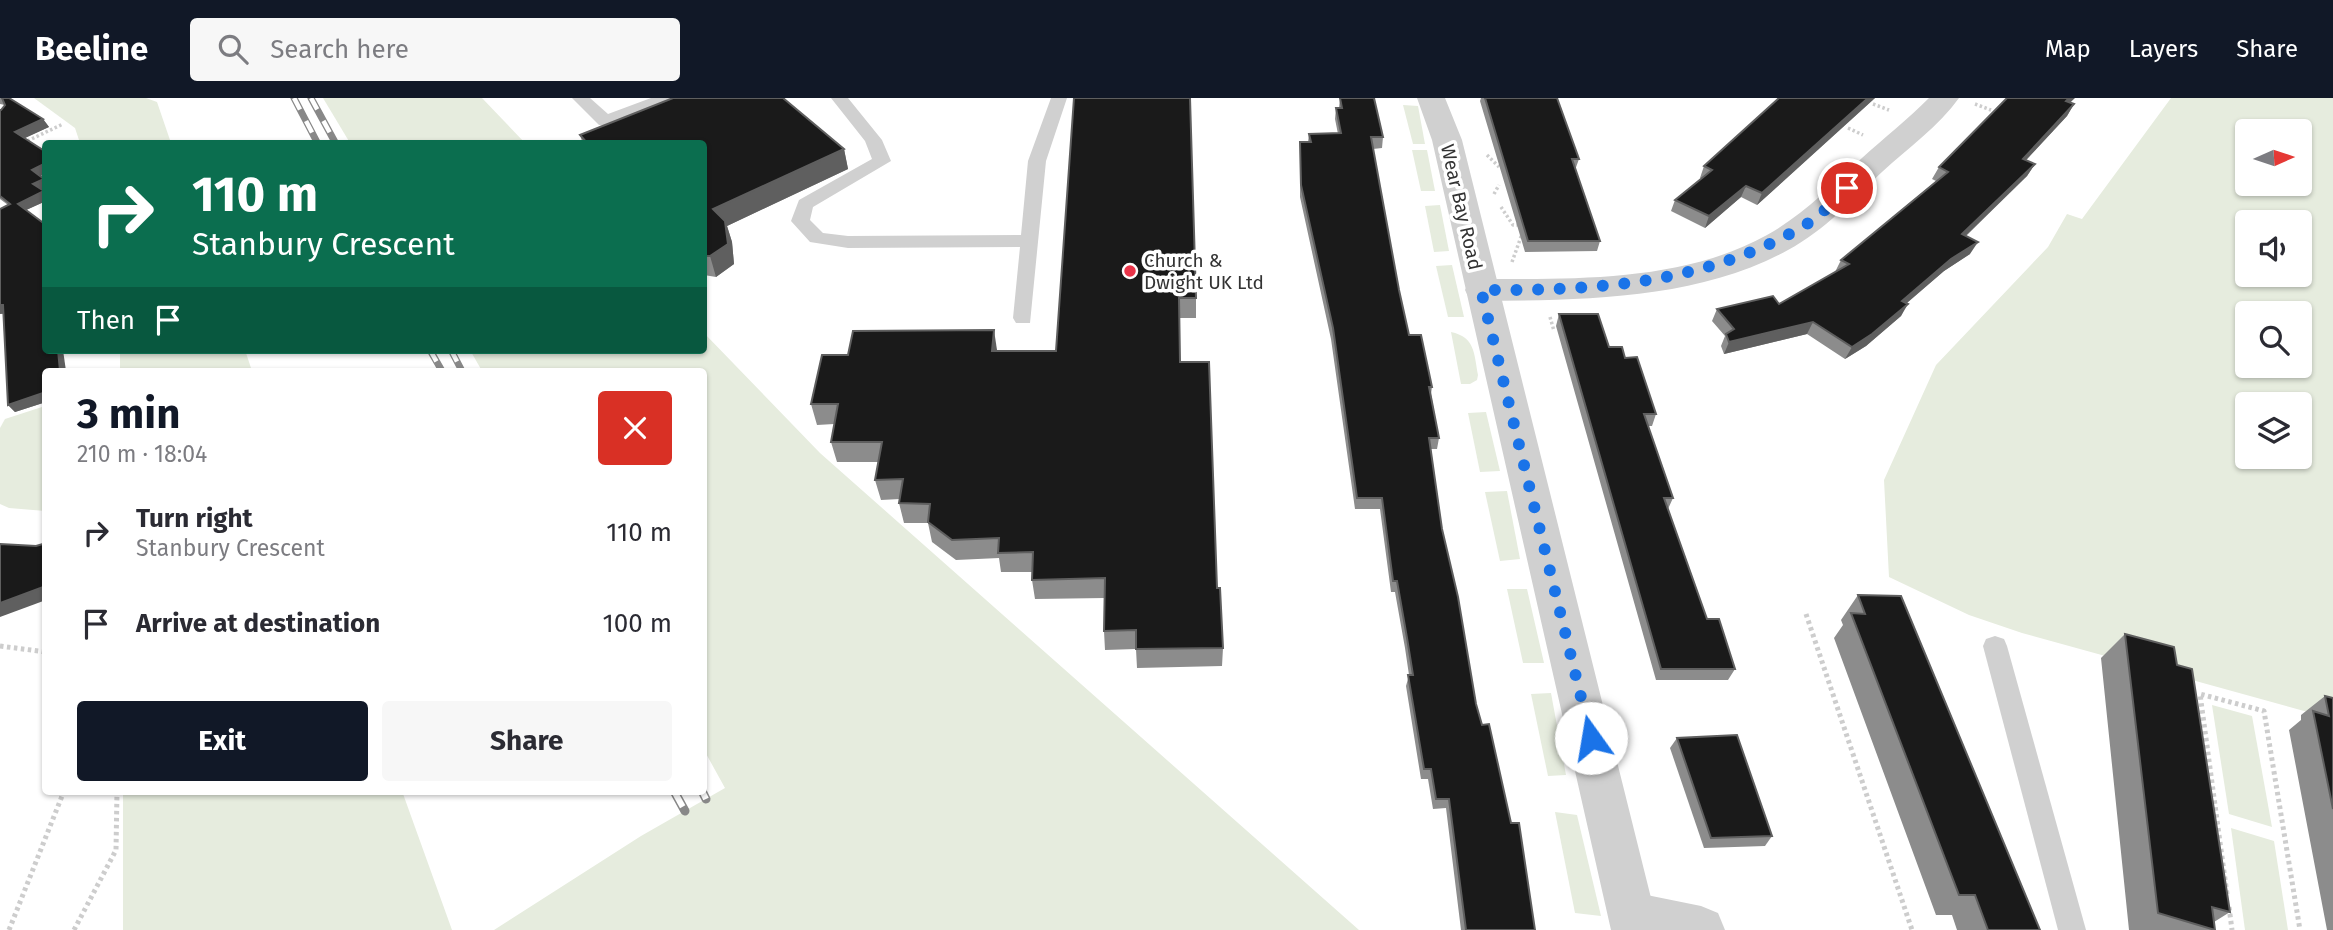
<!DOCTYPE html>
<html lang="en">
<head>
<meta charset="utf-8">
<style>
	:root { --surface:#fff; --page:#f7f7f7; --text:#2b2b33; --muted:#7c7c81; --accent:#111827 }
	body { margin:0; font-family:"Fira Sans",sans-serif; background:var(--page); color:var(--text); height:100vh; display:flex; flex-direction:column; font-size:26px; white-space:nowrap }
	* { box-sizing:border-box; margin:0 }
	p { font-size:23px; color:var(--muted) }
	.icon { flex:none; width:38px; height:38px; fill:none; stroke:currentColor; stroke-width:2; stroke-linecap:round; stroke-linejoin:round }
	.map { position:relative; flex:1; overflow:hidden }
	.panel { position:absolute; left:42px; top:270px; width:665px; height:427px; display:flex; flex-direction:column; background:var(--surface); border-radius:7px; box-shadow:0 2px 5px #0004 }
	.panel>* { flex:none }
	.guide { position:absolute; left:42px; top:42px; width:665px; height:214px; border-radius:7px; box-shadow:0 2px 5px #0004; background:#0b6e4f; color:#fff; overflow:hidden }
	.needle { width:46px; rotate:87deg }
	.controls { position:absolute; left:2235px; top:21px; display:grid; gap:14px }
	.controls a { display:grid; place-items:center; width:77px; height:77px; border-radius:7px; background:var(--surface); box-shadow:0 2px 5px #0004; font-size:35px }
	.pin { position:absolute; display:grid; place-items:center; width:60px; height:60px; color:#fff; margin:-30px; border:4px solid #fff; border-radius:50%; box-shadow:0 2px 7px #0007 }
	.me { position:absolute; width:77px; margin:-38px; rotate:347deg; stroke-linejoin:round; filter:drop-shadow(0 0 5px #0008) }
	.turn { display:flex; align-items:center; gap:24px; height:147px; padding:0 35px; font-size:32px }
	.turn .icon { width:91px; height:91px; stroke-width:2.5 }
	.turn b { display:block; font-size:49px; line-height:60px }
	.then { display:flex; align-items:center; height:66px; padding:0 35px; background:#0003; gap:14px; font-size:26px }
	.round { display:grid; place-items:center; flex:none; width:74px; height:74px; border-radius:7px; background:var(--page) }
	.summary { display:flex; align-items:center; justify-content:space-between; height:119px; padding:0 35px }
	h1 { font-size:42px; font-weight:700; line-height:52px; color:var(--accent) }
	.cta { display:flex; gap:14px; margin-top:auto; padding:14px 35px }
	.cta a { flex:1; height:80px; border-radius:7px; background:var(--accent); color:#fff; font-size:28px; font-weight:700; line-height:80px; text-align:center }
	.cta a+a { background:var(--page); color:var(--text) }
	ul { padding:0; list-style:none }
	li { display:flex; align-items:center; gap:21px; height:91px; padding:0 35px }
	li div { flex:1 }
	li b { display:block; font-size:26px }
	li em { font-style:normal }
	header { display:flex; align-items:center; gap:42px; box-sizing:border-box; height:98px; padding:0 35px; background:var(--accent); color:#fff }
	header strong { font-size:33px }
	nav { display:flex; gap:38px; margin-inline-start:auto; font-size:24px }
	.search { width:490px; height:63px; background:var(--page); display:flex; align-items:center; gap:18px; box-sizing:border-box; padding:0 24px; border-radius:7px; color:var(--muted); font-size:26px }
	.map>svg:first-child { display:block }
	.green { fill:#e6ecde; fill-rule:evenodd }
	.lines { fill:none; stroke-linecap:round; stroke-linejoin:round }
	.path-far1 { stroke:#cdcdcd; stroke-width:3.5; stroke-dasharray:2.5 2.5; stroke-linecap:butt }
	.path { stroke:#cdcdcd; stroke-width:5; stroke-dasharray:3.5 3.5; stroke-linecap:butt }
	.service { fill:#d0d0d0; fill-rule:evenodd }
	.minor { fill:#d0d0d0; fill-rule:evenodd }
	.tertiary { fill:#d0d0d0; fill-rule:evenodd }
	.rail-far1-casing { stroke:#888; stroke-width:7 }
	.rail-casing { stroke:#888; stroke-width:9 }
	.rail-far1 { stroke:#fff; stroke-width:4.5; stroke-dasharray:13; stroke-linecap:butt }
	.rail { stroke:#fff; stroke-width:6; stroke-dasharray:18; stroke-linecap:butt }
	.wall { fill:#8c8c8c }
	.shaded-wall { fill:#5f5f5f }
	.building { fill:#1a1a1a; stroke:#5f5f5f; stroke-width:2 }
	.route { stroke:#1a73e8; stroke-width:12; stroke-dasharray:0 21.6 }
	.poi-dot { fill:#ea3449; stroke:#fff; stroke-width:2.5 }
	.labels { text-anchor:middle; stroke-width:7; stroke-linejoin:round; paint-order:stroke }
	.street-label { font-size:19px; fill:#333; stroke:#fff }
	.poi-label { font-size:19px; fill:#333; stroke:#fff; text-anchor:start }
</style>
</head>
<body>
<header>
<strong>Beeline</strong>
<div class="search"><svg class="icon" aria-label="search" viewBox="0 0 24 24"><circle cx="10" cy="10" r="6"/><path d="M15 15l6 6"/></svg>Search here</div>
<nav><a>Map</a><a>Layers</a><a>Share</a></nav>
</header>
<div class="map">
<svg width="2333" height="832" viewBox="0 0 2333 832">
	<rect width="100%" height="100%" fill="#fff"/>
	<g class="green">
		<polygon points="34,0 146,0 157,4 171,45 80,45 75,30"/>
		<polygon points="323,0 482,0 525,45 350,45"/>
		<path d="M2171 0H2333V621L2022 535 1969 517 1889 479 1884 382 1936 267 2048 149 2067 116 2082 121ZM2247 33H2300V86H2247ZM2247 124H2300V177H2247ZM2247 215H2300V268H2247ZM2247 306H2300V359H2247Z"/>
		<polygon points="1403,7 1418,8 1425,46 1413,46"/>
		<polygon points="1412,52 1427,52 1435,93 1421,93"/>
		<polygon points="1440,107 1449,153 1434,154 1425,108"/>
		<polygon points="1452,167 1464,219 1448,219 1436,168"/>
		<path d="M1451 234C1475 239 1474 255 1478 277L1477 282 1470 286H1461Z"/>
		<polygon points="704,235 820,355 1359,832 494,832 641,738 725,690 704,652 704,273 482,273 470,252 704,252"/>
		<polygon points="120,252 245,252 252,273 120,273"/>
		<polygon points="45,308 45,413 9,410 0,406 0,330 5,321"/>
		<polygon points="1486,314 1500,373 1480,374 1468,315"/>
		<polygon points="1507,393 1520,461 1500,463 1485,394"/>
		<polygon points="1507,491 1527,491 1544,565 1523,565"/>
		<polygon points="1551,595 1566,677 1548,678 1531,596"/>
		<polygon points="2212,607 2252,618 2272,729 2229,716"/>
		<polygon points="123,693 402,693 452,832 123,832"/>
		<polygon points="1555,714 1577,717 1601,818 1575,815"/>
		<polygon points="2231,730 2274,743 2288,832 2245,832"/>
	</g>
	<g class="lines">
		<g class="path-far1">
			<polyline points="1873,6 1889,12"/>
			<polyline points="1975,6 1991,12"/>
			<polyline points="1848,30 1863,37"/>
			<polyline points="23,45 63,26"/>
			<polyline points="1487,57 1499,69"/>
			<polyline points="1494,96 1499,87"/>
			<polyline points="1501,109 1513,127 1521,127"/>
			<polyline points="1512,164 1522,136"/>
			<polyline points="1550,219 1554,233"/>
		</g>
		<g class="path">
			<polyline points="1806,516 1912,832"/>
			<polyline points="0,548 46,554"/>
			<polyline points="2227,796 2200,596 2264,613 2300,832"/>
			<polyline points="2229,809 2232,832"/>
			<polyline points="9,832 64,693"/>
			<polyline points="74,832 116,752 117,693"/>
		</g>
		<g class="service">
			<polygon points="572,0 590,0 608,16 651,0 674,0 605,28 599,27"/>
			<polygon points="831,0 848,0 882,42 891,63 813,109 810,122 823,135 848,138 1021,137 1028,63 1051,0 1067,0 1046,63 1030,225 1016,225 1013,220 1020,149 848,150 810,144 791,123 799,102 872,61 865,43"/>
			<polygon points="1995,538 2004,541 2007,548 2086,832 2058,832 1983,548 1986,541"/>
		</g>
		<g class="minor">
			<path d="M1929 0H1959C1939 28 1908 50 1882 74 1852 102 1825 132 1788 152 1697 202 1582 202 1481 203L1469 200 1465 192 1469 184 1481 181C1574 181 1683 184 1767 137 1803 117 1831 88 1862 60 1884 40 1908 21 1929 0Z"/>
			<polygon points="1632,794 1701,808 1718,815 1725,832 1614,832 1608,817 1615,801"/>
		</g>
		<polygon class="tertiary" points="1417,0 1445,0 1462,42 1659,832 1611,832 1432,42"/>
		<defs>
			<g id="rail-far1">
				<polyline points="294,0 318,46"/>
				<polyline points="311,0 336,46"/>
				<polyline points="430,252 442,273"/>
				<polyline points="451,252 462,273"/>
			</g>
			<g id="rail">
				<polyline points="674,693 685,713"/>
				<polyline points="702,693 706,701"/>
			</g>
		</defs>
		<use href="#rail-far1" class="rail-far1-casing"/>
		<use href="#rail" class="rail-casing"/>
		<use href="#rail-far1" class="rail-far1"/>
		<use href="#rail" class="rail"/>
	</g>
	<g class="wall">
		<polygon points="0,0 9,0 43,21 49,29 24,40 41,78 46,82 46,90 42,92 46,95 46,103 26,112 46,273 46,304 15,314 8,307 3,216 0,216 0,111 8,107 0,101 0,12 1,12 5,7 0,6"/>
		<polygon points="1074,0 1196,200 1196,220 1180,220 1180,264 1217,490 1223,550 1222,568 1137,570 1136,551 1105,552 1104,533 1105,500 1035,501 1032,482 1033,474 1001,474 999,460 956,462 932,444 928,425 904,425 899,405 900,401 881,402 875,382 879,364 837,364 831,344 834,326 817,327 811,306 997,253 1056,253"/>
		<polygon points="1340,0 1383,39 1382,50 1373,51 1399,192 1409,237 1432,289 1431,296 1439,340 1437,351 1431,351 1442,431 1476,606 1535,832 1461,832 1446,710 1433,711 1428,681 1421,681 1406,588 1409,577 1405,550 1395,494 1391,494 1380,411 1355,411 1331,241 1300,99 1300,44 1308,44 1309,36 1338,36 1335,21 1336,10 1339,10"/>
		<polygon points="1481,0 1557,0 1579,61 1575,72 1600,143 1597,153 1525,154 1480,3"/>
		<polygon points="1779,0 1875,0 1757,107 1741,99 1705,130 1671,113 1675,102 1702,81 1700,80 1704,68"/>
		<polygon points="2070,5 2074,6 2067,18 2026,62 2035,66 2027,78 1966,138 1970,156 1944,173 1907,205 1901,218 1866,248 1845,261 1807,236 1724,256 1721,248 1725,238 1712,223 1717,211 1779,206 1835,174 1841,162 1936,83 1932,81 1939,69"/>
		<polygon points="580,37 844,51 848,71 727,128 732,144 734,166 716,179 704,177 704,46 583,46"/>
		<polygon points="1559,216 1625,260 1656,316 1652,328 1648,328 1673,400 1668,411 1707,521 1735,571 1728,582 1656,582 1556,228"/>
		<polygon points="1858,497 2040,832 1957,832 1952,817 1936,817 1834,540 1843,527 1841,522"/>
		<polygon points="2125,536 2177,567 2230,814 2214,824 2215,832 2129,832 2101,560"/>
		<polygon points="2325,598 2333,600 2333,832 2327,832 2289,632 2301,622 2301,617"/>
		<polygon points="1677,640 1772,738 1765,748 1704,750 1670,650"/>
	</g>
	<g class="shaded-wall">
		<polygon points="1868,0 1875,0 1757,107 1762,95"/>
		<polygon points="2069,0 2075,0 2059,15 2066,3"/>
		<polygon points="2074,6 2067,18 2016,73 2023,61"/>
		<polygon points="43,21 49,29 21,42 15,34"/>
		<polygon points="844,51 848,71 727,128 732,144 734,166 716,179 710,158 713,111"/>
		<polygon points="46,65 46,76 38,79 32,72"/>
		<polygon points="2035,66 2027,78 1955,148 1962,136"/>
		<polygon points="44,81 46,82 46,90 39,93 33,86"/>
		<polygon points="1746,88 1741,99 1705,130 1709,118"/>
		<polygon points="44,93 46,95 46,103 24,113 18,106"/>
		<polygon points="1978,144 1970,156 1944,173 1895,215 1902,203 1951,161"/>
		<polygon points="1908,206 1901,218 1866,248 1845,261 1852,249"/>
		<polygon points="0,207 3,207 10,214 0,216"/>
		<polygon points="1813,224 1807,236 1724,256 1729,244"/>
		<polygon points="994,232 997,252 995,273 992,253"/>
		<polygon points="58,252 63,252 66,273 60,273"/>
		<polygon points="46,294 46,304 15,314 8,307"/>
		<polygon points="46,488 46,502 0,519 0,505"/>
	</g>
	<g class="building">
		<polygon points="2,0 9,0 43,21 15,34 46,54 46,65 32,72 44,81 33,86 44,93 18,106 46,127 46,252 58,252 60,273 46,273 46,294 8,307 3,207 0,207 0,111 10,106 0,98 0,12 1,12 5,7"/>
		<polygon points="673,0 783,0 844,51 713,111 725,123 728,146 710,158 704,158 704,46 588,46 580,37"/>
		<polygon points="1074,0 1190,0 1196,200 1179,200 1180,264 1209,264 1217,490 1220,490 1223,550 1136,551 1136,532 1104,533 1105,480 1032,482 1033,454 998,455 999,440 952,442 928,424 930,406 899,405 903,381 875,382 882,344 831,344 838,306 811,306 822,257 848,257 853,233 994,232 992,253 1056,253"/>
		<polygon points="1340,0 1374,0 1383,39 1371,39 1399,192 1409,237 1421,237 1432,289 1429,289 1439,340 1429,340 1442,431 1458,499 1476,606 1482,627 1489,626 1511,725 1519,725 1535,832 1466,832 1449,701 1436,701 1431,671 1424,671 1408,577 1413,577 1407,540 1397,483 1393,483 1382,400 1357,400 1333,230 1301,87 1300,44 1311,44 1309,36 1341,35 1336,10 1342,10"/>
		<polygon points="1485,0 1557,0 1579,61 1572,61 1600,143 1528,143"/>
		<polygon points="1779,0 1868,0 1762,95 1746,88 1709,118 1675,102 1712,72 1704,68"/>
		<polygon points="2007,0 2069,0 2066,3 2074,6 2023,61 2035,66 1962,136 1978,144 1951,161 1902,203 1908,206 1872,236 1852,249 1813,224 1729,244 1726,236 1734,231 1717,211 1773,198 1779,206 1849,166 1841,162 1948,74 1939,69"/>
		<polygon points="1559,216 1598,216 1609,249 1622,249 1625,260 1637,259 1656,316 1644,316 1673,400 1664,400 1707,521 1719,521 1735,571 1661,571"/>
		<polygon points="46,445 46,488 0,505 0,446 36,448"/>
		<polygon points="1858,497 1901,498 2040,832 1988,832 1975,797 1959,797 1851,515 1865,516"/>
		<polygon points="2125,536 2174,549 2177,567 2192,571 2230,814 2212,809 2215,832 2158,815"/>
		<polygon points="2325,598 2333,600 2333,711 2313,613 2329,618"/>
		<polygon points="1737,637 1772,738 1711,740 1677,640"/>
	</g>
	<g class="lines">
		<path class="route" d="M1591 640 1481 192C1594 193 1708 186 1807 126 1822 117 1834 102 1847 90"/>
	</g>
	<circle class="poi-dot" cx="1130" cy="173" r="7"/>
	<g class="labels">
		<g class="street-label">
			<text transform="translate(1462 109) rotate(77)" y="7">Wear Bay Road</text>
		</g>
		<g class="poi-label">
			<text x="1144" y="169">Church &amp;<tspan x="1144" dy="22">Dwight UK Ltd</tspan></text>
		</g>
	</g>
</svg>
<div class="controls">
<a><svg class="needle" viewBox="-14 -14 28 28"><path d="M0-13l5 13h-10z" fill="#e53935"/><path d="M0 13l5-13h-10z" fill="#7c7c81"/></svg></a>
<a><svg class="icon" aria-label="sound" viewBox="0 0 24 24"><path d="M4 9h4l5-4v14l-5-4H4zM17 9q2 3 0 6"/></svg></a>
<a><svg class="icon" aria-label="search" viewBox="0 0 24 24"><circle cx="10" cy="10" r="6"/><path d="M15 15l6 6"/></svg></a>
<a><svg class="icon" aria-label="layers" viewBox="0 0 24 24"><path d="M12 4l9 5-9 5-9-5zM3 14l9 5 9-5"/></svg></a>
</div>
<div class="pin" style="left:1847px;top:90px;background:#d93025"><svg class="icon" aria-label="arrive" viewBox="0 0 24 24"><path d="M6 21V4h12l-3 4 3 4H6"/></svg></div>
<svg class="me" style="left:1591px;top:640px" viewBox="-20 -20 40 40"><circle r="19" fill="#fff"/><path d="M0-13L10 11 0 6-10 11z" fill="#1a73e8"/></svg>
<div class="guide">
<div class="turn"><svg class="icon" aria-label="right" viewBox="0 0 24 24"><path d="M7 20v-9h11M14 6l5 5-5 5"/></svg><div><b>110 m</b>Stanbury Crescent</div></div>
<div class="then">Then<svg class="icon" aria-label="arrive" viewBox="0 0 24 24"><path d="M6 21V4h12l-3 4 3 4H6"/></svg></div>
</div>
<section class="panel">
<div class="summary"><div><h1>3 min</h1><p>210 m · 18:04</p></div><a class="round" style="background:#d93025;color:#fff"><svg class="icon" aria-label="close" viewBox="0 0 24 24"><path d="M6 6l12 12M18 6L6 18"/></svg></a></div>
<ul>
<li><svg class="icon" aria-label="right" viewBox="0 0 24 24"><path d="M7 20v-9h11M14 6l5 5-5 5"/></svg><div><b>Turn right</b><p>Stanbury Crescent</p></div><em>110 m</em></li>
<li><svg class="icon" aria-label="arrive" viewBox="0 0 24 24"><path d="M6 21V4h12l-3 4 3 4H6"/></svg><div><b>Arrive at destination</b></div><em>100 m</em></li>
</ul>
<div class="cta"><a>Exit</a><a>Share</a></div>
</section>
</div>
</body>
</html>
